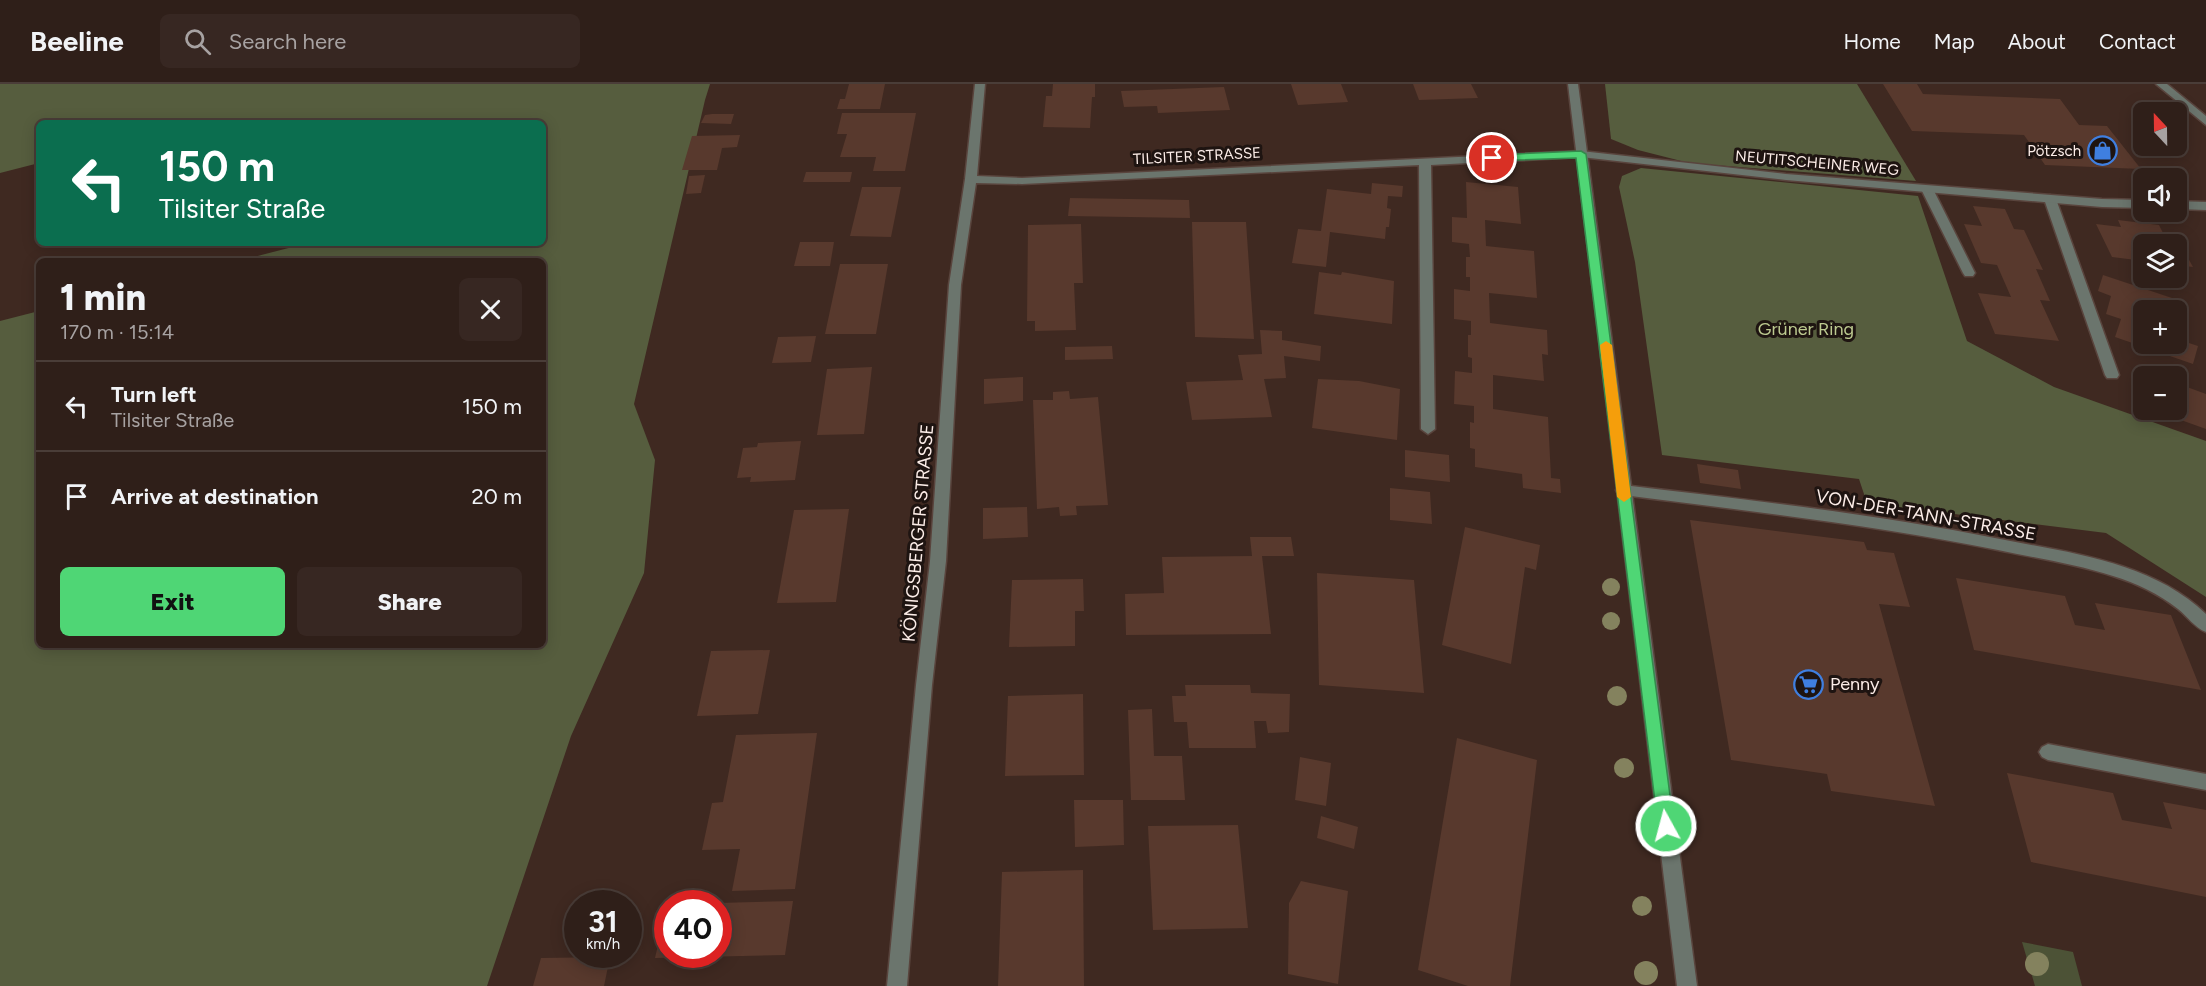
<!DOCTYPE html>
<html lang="en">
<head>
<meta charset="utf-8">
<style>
	:root { --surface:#2f1f19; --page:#372722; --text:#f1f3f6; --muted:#a7a2a2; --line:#4a3d38; --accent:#4fd675 }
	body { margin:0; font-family:Figtree,sans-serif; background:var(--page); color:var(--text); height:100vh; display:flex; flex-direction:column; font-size:22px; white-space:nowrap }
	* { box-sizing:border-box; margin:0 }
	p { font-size:20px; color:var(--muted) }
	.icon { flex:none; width:33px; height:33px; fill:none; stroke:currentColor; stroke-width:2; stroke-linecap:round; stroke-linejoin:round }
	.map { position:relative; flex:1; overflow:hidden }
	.sheet { position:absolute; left:36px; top:174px; width:510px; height:390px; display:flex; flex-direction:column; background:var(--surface); border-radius:9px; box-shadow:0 3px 15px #0003,0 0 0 2px var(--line) }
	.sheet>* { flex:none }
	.banner { position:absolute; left:36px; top:36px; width:510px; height:126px; border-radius:9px; box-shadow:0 3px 15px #0003,0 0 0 2px var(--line); background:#0b6e4f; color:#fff; overflow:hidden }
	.needle { width:39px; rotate:338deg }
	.tools { position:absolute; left:2133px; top:18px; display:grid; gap:12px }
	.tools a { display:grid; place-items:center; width:54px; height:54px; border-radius:9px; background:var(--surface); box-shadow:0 3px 15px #0003,0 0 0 2px var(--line); font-size:30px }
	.speed { position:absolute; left:564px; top:806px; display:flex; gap:12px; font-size:30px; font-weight:700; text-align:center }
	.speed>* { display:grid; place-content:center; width:78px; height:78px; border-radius:50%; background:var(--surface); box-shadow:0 3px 15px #0003,0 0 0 2px var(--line); line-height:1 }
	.speed small { font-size:15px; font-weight:400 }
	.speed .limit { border:9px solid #d22; background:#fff; color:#111 }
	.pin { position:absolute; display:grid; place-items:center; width:51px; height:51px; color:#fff; margin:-26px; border:3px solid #fff; border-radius:50%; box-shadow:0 2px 6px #0007 }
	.me { position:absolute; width:66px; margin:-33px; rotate:353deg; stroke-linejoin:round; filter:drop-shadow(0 0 4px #0008) }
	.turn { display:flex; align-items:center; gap:21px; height:126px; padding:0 24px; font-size:27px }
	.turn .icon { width:78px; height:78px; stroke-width:2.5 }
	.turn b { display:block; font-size:42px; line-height:51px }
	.round { display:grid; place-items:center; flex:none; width:63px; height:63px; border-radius:9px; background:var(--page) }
	.summary { display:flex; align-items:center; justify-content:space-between; height:102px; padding:0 24px }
	h1 { font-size:36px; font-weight:800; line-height:45px }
	.cta { display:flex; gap:12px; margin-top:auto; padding:12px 24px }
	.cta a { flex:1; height:69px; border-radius:9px; background:var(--accent); color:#111; font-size:24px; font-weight:800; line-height:69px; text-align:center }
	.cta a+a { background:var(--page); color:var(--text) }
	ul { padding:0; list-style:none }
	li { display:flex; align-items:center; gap:18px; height:90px; padding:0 24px; border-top:2px solid var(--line) }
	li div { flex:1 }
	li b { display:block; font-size:22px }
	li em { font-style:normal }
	header { display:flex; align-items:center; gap:36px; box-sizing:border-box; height:84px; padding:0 30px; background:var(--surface); border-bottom:2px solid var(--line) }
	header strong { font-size:28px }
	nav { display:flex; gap:33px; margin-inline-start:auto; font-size:21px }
	.search { width:420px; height:54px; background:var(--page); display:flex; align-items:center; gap:15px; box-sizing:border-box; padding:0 21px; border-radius:9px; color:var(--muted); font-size:22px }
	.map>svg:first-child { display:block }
	.green { fill:#4c5236 }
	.forest { fill:#565d3e }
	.building { fill:#58392d }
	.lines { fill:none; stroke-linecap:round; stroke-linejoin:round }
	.service-casing { stroke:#59443d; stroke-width:3 }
	.minor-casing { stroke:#59443d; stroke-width:3 }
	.tertiary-casing { stroke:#59443d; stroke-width:3 }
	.service { fill:#6b756d; fill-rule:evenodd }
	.minor { fill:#6b756d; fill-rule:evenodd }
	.tertiary { fill:#6b756d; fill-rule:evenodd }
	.tree { fill:#84825e }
	.route { fill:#4fd675; stroke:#338b4c; stroke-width:1.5 }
	.slow { fill:#f59e0b }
	.labels { text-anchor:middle; stroke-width:6; stroke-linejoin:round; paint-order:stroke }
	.far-poi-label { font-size:15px; fill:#fcede8; stroke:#1e1411; text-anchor:end }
	.far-street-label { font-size:15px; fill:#fcede8; stroke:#1e1411 }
	.park-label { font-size:18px; fill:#bdca90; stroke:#1e1411 }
	.street-label { font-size:18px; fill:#fcede8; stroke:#1e1411 }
	.poi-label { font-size:18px; fill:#fcede8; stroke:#1e1411; text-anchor:start }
</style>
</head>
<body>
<header>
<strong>Beeline</strong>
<div class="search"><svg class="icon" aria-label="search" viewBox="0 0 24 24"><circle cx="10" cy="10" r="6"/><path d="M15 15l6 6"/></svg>Search here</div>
<nav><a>Home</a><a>Map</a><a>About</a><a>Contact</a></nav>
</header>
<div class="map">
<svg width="2206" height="902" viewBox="0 0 2206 902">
	<rect width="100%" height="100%" fill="#3f2921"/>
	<polygon class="green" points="2022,858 2073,868 2082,902 2035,902"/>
	<g class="forest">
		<polygon points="0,0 710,0 705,16 634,320 655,376 644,489 571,652 487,902 0,902 0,237 39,227 39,561 543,561 543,177 238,177 308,159 543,159 543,39 246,39 232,35 195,39 39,39 39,79 0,89"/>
		<polygon points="1605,0 1857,0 1916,97 1689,79 1638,66 1611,55"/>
		<polygon points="1641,84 1918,112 1967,257 2054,303 2206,357 2206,513 2106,449 1867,419 1859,395 1662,371 1635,178 1619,103 1622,92"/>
	</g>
	<g class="building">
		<polygon points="849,0 885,0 880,25 837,25 840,15 845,15"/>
		<polygon points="1053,0 1095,0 1095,13 1092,13 1090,44 1043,43 1046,12 1052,12"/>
		<polygon points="1291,0 1341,0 1348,18 1298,21"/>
		<polygon points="1413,0 1471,0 1478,14 1419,16"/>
		<polygon points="1883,0 1917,0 1923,10 2060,15 2079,41 2107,42 2141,85 2045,81 2024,51 1912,47"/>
		<polygon points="1224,3 1230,26 1158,29 1157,22 1124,23 1121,7"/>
		<polygon points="842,29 916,29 905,87 873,87 876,73 840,73 847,50 837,50"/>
		<polygon points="712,30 734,30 731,40 701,39 705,31"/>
		<polygon points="740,51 737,63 722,64 717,86 682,86 692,52"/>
		<polygon points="806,88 852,88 850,98 803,98"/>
		<polygon points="705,91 701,109 686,110 689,92"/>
		<polygon points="1466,98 1518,103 1521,140 1485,136 1486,162 1534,167 1537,214 1489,209 1490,239 1547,246 1548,271 1542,270 1544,297 1493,291 1493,325 1548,333 1551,394 1560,395 1561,409 1523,404 1522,390 1475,383 1475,365 1470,364 1470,338 1474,339 1474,322 1454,320 1455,287 1472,289 1472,274 1468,273 1468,251 1471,251 1471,237 1454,235 1454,205 1470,207 1470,193 1466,193 1466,173 1470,173 1469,160 1452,158 1452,133 1467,134"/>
		<polygon points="1372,99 1403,102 1402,113 1388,112 1387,124 1391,125 1389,143 1386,143 1385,155 1330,148 1326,183 1292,179 1298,145 1321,147 1327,105 1371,110"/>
		<polygon points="862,103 901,103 891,153 850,152"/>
		<polygon points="1070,114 1189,116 1190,134 1068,132"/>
		<polygon points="1973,122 2005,125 2014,145 2024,146 2043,186 2036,185 2050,217 2040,216 2059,257 1995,250 1978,209 2011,213 1997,181 1981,179 1964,140 1982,142"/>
		<polygon points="2118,136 2159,141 2166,155 2178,156 2193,183 2176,181 2176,160 2144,160 2144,177 2112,173 2096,140 2121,143"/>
		<polygon points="1192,138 1246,138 1254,255 1195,253"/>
		<polygon points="1081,140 1083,199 1074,199 1076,246 1035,247 1035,237 1027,237 1028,141"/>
		<polygon points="800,158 834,158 830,182 794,182"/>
		<polygon points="840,180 888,180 876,250 825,250"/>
		<polygon points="1319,188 1341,191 1342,188 1394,197 1392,240 1314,230"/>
		<polygon points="2103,191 2175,215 2172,226 2144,226 2144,260 2176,260 2176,235 2188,239 2183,257 2198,262 2193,280 2115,253 2121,235 2106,230 2111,212 2098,207"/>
		<polygon points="1260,246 1282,247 1282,256 1321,262 1320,277 1284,272 1286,294 1264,295 1272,333 1192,336 1186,298 1243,296 1238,271 1262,270"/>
		<polygon points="816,252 811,278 772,279 778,253"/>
		<polygon points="1112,262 1113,275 1065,276 1065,263"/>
		<polygon points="872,283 864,350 817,351 827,285"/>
		<polygon points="1023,293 1023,317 984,320 984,295"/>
		<polygon points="1318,295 1359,297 1400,305 1397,356 1312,344"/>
		<polygon points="2176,299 2206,310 2206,345 2153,326 2176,326"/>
		<polygon points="1069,307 1070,315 1098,313 1108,421 1076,422 1077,431 1060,432 1059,423 1037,425 1033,316 1053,316 1053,308"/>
		<polygon points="801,357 795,396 750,398 751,393 737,394 743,364 757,363 758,359"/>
		<polygon points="1405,366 1449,371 1450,398 1405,393"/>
		<polygon points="1697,380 1738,386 1741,405 1700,399"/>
		<polygon points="1390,404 1430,408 1432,440 1390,436"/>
		<polygon points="1027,423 1028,453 983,455 983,424"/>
		<polygon points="849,425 836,518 777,519 794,426"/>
		<polygon points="1690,436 1864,458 1867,466 1894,469 1910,523 1879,520 1935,722 1831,707 1827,690 1731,676"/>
		<polygon points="1465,443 1540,461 1536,486 1525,483 1511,580 1442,561"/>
		<polygon points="1250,453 1291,453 1294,472 1262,472 1271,550 1126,551 1125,510 1164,509 1162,473 1252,472"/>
		<polygon points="1317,489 1414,496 1424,609 1319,601"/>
		<polygon points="1956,494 2065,512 2075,541 2105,546 2095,519 2171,531 2201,606 1974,566"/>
		<polygon points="1083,495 1084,527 1075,527 1075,562 1009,563 1012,496"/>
		<polygon points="770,566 758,630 697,632 711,567"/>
		<polygon points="1185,601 1250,601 1251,609 1290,610 1289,648 1268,649 1266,637 1254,637 1256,664 1189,664 1187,638 1174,638 1172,612 1186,612"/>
		<polygon points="1083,610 1084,691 1005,692 1008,612"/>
		<polygon points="1152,625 1154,672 1182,672 1185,716 1131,716 1128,626"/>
		<polygon points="817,649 795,805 732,807 740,765 702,766 712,719 723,718 736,651"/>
		<polygon points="1457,654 1537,676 1510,902 1468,902 1418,886"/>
		<polygon points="1300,673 1331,679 1326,722 1295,716"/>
		<polygon points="2007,689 2113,709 2122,736 2172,745 2163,718 2206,726 2206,813 2031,778"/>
		<polygon points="1074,716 1123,716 1124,761 1075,763"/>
		<polygon points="1321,732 1358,743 1354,765 1317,754"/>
		<polygon points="1238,741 1248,844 1153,846 1148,742"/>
		<polygon points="1083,786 1084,902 998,902 1002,788"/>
		<polygon points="1301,797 1348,807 1338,900 1288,890 1289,819"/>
		<polygon points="793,817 785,871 655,874 667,822 668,870 718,870 718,819"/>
		<polygon points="610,873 604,902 533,902 541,874"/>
	</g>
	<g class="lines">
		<defs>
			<g id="service">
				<polygon points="1927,102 1933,105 1975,189 1973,192 1965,192 1963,189 1921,105"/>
				<polygon points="2050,111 2056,115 2119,291 2117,294 2107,294 2105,291 2044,115"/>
				<path d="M1623 401C1749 416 1876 430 2000 455 2071 469 2152 478 2206 530V548C2195 544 2187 532 2178 525 2159 510 2136 499 2113 492 2076 480 2036 474 1998 466 1874 441 1748 427 1623 411L1618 410 1616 406 1618 402Z"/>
				<polygon points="2048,660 2206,690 2206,706 2048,676 2042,673 2039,668 2042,663"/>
			</g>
			<g id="minor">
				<polygon points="975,0 985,0 977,92 1022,94 1581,67 1786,90 2102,115 2144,116 2144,124 2102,123 1786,96 1581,73 1431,81 1435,345 1428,350 1421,345 1419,81 1022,100 976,99 961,201 946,477 932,601 907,902 887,902 916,601 930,477 949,201 965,95"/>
				<polygon points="2156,0 2167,0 2206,32 2206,41"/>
				<polygon points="2176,117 2206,118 2206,126 2176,125"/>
			</g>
			<polygon id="tertiary" points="1568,0 1578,0 1697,902 1677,902"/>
		</defs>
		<use href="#service" class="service-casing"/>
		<use href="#minor" class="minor-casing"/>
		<use href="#tertiary" class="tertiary-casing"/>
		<use href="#service" class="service"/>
		<use href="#minor" class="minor"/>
		<use href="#tertiary" class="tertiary"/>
	</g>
	<g class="tree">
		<circle cx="1611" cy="503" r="9"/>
		<circle cx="1611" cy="537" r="9"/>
		<circle cx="1617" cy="612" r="10"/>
		<circle cx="1624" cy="684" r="10"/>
		<circle cx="1642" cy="822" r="10"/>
		<circle cx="2037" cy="880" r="12"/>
		<circle cx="1646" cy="889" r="12"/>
	</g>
	<polygon class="route" points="1581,67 1586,70 1674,742 1672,747 1666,749 1660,747 1658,742 1576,74 1492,77 1487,74 1492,71"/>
	<polygon class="slow" points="1606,257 1612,261 1631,413 1624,418 1617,413 1600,261"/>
	<defs>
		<symbol id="shop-ring" viewBox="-11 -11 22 22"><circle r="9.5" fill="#1e1411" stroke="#3f7fe0" stroke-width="1.5"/><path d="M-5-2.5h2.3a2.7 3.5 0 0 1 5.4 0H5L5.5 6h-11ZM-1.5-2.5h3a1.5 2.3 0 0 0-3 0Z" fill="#3f7fe0"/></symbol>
		<symbol id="supermarket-ring" viewBox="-11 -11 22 22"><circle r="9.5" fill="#1e1411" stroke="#3f7fe0" stroke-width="1.5"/><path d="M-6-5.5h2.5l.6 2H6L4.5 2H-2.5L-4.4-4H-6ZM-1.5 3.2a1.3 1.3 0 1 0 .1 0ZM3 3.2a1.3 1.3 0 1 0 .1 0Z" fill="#3f7fe0"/></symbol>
	</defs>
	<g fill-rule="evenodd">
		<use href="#shop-ring" x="2086" y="50" width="33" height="33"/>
		<use href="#supermarket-ring" x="1792" y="584" width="33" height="33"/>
	</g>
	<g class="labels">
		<g class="far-poi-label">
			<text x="2081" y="72">Pötzsch</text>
		</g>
		<g class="far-street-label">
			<text transform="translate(1197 72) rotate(-3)" y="5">TILSITER STRASSE</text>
			<text transform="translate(1817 79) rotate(5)" y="5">NEUTITSCHEINER WEG</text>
		</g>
		<g class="park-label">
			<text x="1806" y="251">Grüner Ring</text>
		</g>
		<g class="street-label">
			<text transform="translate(1926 431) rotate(10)" y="6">VON-DER-TANN-STRASSE</text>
			<text transform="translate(918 449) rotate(-85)" y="6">KÖNIGSBERGER STRASSE</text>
		</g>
		<g class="poi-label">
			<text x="1830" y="606">Penny</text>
		</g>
	</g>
</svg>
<div class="tools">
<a><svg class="needle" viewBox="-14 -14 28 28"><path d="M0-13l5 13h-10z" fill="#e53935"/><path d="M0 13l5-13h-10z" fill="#a7a2a2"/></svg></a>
<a><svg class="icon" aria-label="sound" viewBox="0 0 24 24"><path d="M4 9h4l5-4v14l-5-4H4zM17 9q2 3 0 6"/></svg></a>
<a><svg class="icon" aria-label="layers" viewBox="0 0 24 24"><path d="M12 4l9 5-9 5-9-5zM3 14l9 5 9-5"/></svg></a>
<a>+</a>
<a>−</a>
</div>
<div class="speed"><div>31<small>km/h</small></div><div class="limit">40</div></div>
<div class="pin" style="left:1492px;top:74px;background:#d93025"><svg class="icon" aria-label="arrive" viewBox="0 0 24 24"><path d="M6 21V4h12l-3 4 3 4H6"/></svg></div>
<svg class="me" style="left:1666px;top:742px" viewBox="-20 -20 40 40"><circle r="17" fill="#4fd675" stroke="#fff" stroke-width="3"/><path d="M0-11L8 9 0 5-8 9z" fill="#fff"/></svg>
<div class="banner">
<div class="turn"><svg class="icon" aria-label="left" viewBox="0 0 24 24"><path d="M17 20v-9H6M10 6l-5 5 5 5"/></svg><div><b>150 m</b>Tilsiter Straße</div></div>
</div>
<section class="sheet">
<div class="summary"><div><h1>1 min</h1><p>170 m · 15:14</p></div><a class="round"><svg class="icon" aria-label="close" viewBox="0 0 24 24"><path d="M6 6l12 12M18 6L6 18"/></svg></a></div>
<ul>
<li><svg class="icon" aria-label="left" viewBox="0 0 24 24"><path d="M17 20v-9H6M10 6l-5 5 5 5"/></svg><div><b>Turn left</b><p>Tilsiter Straße</p></div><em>150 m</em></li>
<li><svg class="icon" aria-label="arrive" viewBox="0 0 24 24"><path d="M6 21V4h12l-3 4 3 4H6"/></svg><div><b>Arrive at destination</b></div><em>20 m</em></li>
</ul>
<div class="cta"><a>Exit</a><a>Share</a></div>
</section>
</div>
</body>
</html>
